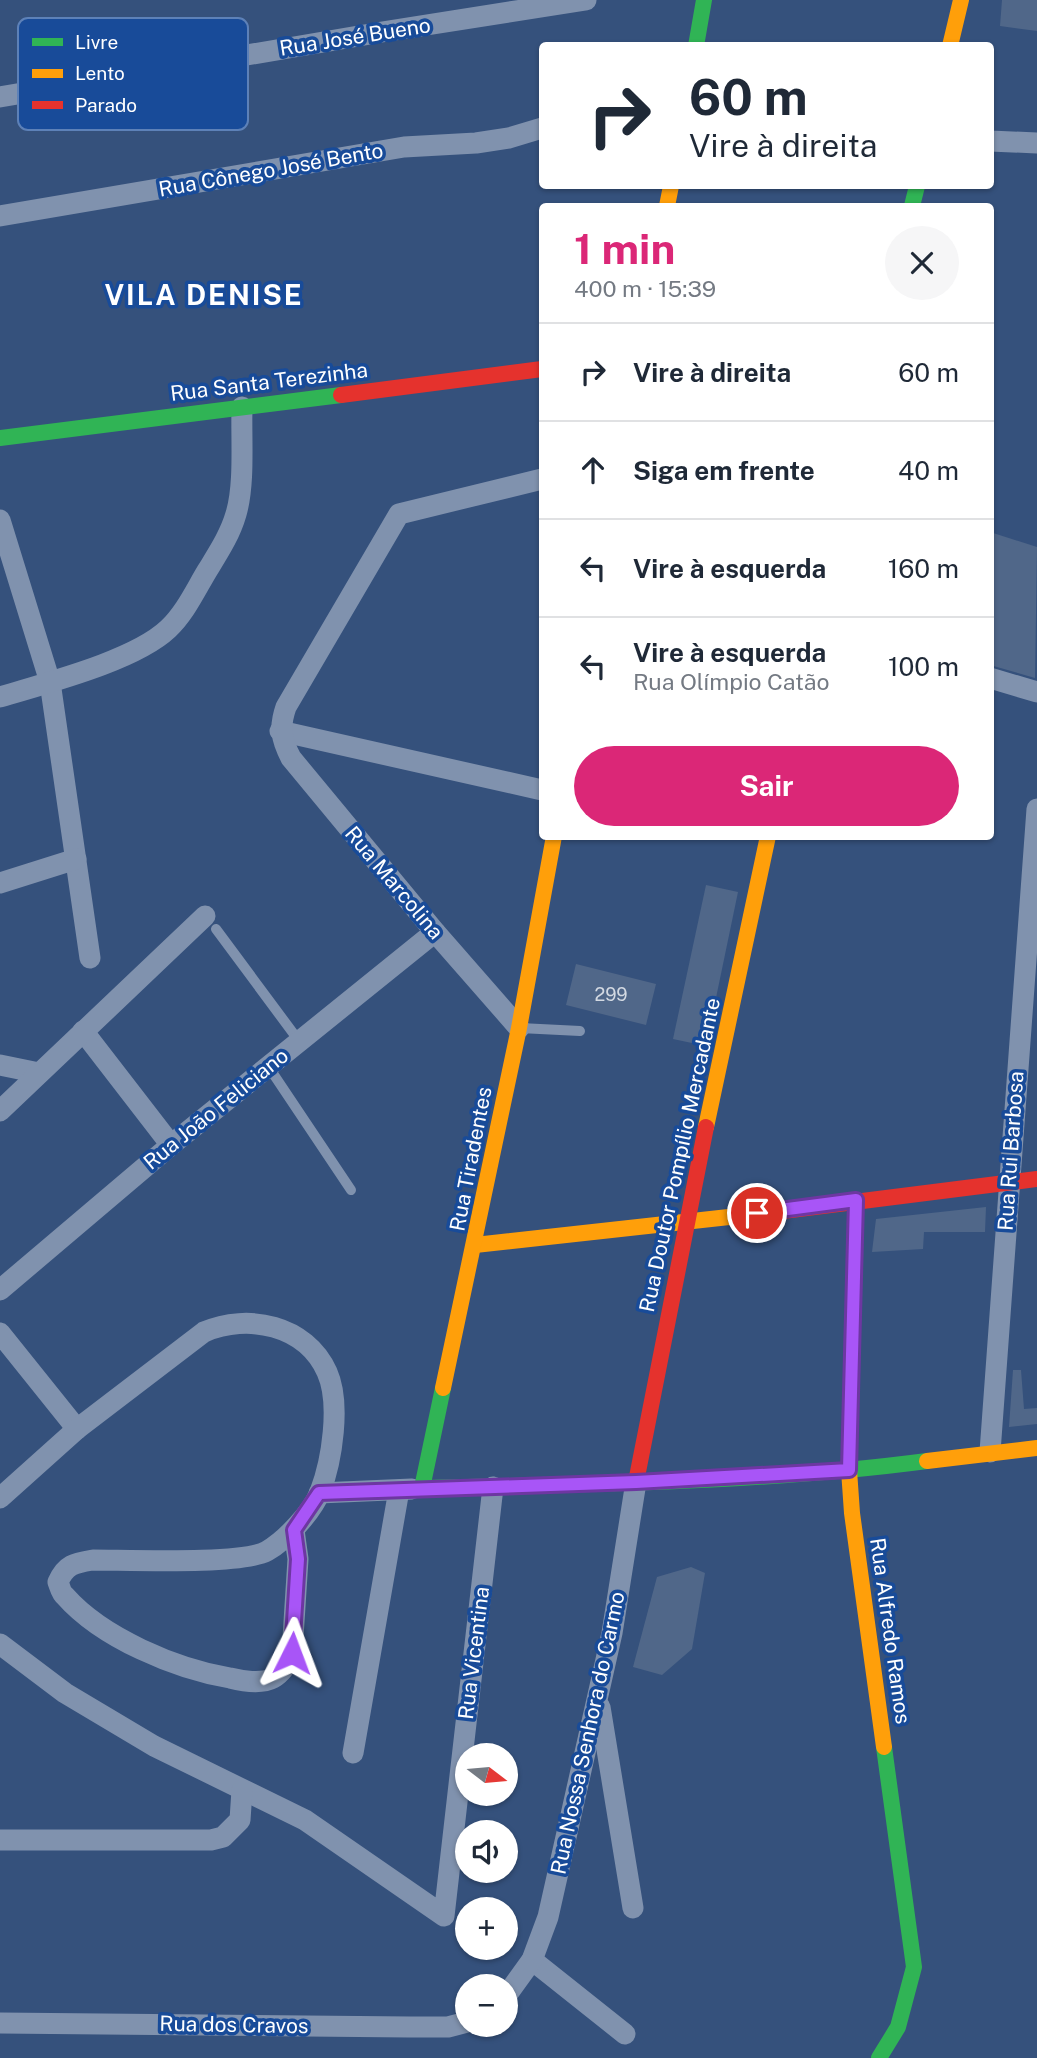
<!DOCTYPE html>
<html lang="pt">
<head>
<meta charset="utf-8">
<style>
	:root { --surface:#fff; --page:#f6f6f7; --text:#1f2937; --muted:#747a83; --line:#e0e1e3; --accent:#db2777 }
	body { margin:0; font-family:"Public Sans",sans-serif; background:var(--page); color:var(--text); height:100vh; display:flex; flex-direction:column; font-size:26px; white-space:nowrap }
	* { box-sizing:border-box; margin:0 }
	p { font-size:23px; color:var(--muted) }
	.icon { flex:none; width:38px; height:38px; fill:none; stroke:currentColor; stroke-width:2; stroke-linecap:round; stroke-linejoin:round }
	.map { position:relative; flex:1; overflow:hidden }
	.side { position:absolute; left:539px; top:203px; width:455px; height:637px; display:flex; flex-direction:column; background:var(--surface); border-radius:7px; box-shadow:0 2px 5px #0004 }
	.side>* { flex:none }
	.top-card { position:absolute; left:539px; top:42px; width:455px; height:147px; border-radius:7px; box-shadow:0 2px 5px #0004; background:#fff; color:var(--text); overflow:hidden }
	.needle { width:46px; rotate:106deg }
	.tools { position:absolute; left:455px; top:1743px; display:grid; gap:14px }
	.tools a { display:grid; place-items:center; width:63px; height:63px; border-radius:50%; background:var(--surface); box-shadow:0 2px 5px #0004; font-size:35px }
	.pin { position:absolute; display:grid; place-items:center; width:60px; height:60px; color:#fff; margin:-30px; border:4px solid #fff; border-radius:50%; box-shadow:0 2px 7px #0007 }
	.me { position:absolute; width:77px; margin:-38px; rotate:3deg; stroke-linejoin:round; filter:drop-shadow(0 0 5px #0008) }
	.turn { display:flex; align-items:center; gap:24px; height:147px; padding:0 35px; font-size:32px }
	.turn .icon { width:91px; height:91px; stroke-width:2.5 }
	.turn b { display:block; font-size:49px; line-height:60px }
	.round { display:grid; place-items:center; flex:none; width:74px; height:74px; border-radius:37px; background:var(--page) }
	.overview { display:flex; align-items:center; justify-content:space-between; height:119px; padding:0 35px }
	h1 { font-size:42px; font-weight:700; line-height:52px; color:var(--accent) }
	.action { display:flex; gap:14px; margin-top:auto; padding:14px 35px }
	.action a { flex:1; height:80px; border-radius:42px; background:var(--accent); color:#fff; font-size:28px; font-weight:700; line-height:80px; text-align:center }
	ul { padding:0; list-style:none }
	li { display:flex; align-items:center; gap:21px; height:98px; padding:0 35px; border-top:2px solid var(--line) }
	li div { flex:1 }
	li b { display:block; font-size:26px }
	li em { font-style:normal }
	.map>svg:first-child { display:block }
	.building { fill:#506789 }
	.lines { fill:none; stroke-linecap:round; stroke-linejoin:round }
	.lane { stroke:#8092ae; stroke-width:10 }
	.street { stroke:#8092ae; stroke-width:21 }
	.fast { stroke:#30b455; stroke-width:16 }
	.slow { stroke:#ff9f0a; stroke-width:16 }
	.jam { stroke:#e5322d; stroke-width:16 }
	.route-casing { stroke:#6d37a1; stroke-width:18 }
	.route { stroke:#a855f7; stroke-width:12 }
	.labels { text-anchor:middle; stroke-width:7; stroke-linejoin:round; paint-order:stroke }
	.number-label { font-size:18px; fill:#d3d9e2 }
	.street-label { font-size:21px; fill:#fff; stroke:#184b99 }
	.district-label { font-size:28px; font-weight:bold; letter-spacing:2px; fill:#fff; stroke:#184b99 }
	.key { fill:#184b99; stroke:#5d81b8; stroke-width:2 }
	.key-label { font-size:19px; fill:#fff }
</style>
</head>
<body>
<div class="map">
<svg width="1037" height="2058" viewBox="0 0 1037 2058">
	<rect width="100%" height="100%" fill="#35517c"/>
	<g class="building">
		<polygon points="1002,0 1037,0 1037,31 1000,26"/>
		<polygon points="990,532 1037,547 1035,678 990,665"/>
		<polygon points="706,885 738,892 706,1046 673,1039"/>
		<polygon points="576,964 656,984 646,1025 566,1005"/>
		<polygon points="986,1207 985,1232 924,1232 923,1249 872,1252 876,1219"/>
		<polygon points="1013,1370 1021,1370 1024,1409 1037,1408 1037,1424 1009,1427"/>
		<polygon points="691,1567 705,1573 692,1649 662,1675 633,1667 657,1577"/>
	</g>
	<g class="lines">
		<g class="lane">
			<polyline points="216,929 299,1041"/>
			<polyline points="520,1028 580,1031"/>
			<polyline points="268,1066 351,1190"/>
		</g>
		<g class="street">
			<polyline points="0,97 382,32 586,0"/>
			<polyline points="990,141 1037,143"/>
			<polyline points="0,216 404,147 476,143 509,138 542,128"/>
			<polyline points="0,520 50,682 90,958"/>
			<polyline points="990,678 1037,692"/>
			<path d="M0 697C46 683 134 661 168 629 185 613 195 591 207 571 218 553 230 535 236 514 245 484 241 439 242 407"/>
			<polyline points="280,731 542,790"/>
			<polyline points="0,883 76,859"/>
			<path d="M519 1028 435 932 291 758C281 739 279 727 286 707L399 514 542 479"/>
			<polyline points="83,1031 171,1145"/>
			<polyline points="0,1065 39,1073"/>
			<polyline points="0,1111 205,916"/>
			<polyline points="0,1290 171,1145 435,932"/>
			<polyline points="0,1333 77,1429"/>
			<polyline points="990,1452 1037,809"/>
			<polyline points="319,1493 412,1489"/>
			<path d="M0 1498 77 1429 204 1332C248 1313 306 1325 327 1372 341 1403 332 1461 320 1492 312 1512 286 1540 267 1551 242 1565 128 1560 93 1560 75 1563 66 1564 58 1582 60 1587 61 1593 65 1596 102 1638 176 1669 230 1678 242 1681 262 1684 273 1678 282 1673 288 1663 292 1653L298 1559 294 1530"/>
			<polyline points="0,1644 65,1693 154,1746 305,1820 444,1916 493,1487"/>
			<polyline points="600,1707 633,1908"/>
			<polyline points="353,1753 399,1490"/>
			<polyline points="0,1840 211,1840 223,1837 240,1820 242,1790"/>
			<polyline points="532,1960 625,2034"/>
			<polyline points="506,1996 532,1960 548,1917 612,1633 636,1482"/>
			<polyline points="0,2023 410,2027 448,2027 467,2022"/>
		</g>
		<g class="fast">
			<polyline points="696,46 704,0"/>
			<polyline points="912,206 917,186"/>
			<polyline points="0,438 341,395"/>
			<path d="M443 1388 422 1488C590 1484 760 1483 927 1461"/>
			<polyline points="879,2058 898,2027 914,1967 884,1747"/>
		</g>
		<g class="slow">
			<polyline points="950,46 961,0"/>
			<polyline points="667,206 671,186"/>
			<polyline points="706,1127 768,836"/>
			<polyline points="856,1200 849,1470 852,1513 884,1747"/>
			<polyline points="475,1245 783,1211"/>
			<polyline points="443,1388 519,1028 554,836"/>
			<polyline points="927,1461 1037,1448"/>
		</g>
		<g class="jam">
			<polyline points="341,395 542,369"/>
			<polyline points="783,1211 1037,1179"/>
			<polyline points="636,1482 706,1127"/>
		</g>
	</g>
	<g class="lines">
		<defs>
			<polyline id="route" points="292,1653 298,1559 294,1530 319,1493 636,1482 849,1470 856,1200 757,1213"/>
		</defs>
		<use href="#route" class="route-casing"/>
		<use href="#route" class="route"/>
	</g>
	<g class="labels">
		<g class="number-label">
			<text x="611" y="1001">299</text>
		</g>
		<g class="street-label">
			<text transform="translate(355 37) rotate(-9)" y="7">Rua José Bueno</text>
			<text transform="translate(271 170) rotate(-10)" y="7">Rua Cônego José Bento</text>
			<text transform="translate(269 382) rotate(-7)" y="7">Rua Santa Terezinha</text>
			<text transform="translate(394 883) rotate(50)" y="7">Rua Marcolina</text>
			<text transform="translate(216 1109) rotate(-39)" y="7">Rua João Feliciano</text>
			<text transform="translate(1011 1151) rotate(-86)" y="7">Rua Rui Barbosa</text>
			<text transform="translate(680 1155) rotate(-78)" y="7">Rua Doutor Pompílio Mercadante</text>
			<text transform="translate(471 1159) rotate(-79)" y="7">Rua Tiradentes</text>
			<text transform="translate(890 1631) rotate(82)" y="7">Rua Alfredo Ramos</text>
			<text transform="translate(474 1653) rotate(-83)" y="7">Rua Vicentina</text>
			<text transform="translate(588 1733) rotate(-78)" y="7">Rua Nossa Senhora do Carmo</text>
			<text transform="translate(234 2025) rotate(1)" y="7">Rua dos Cravos</text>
		</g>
		<g class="district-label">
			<text x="204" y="305">VILA DENISE</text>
		</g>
	</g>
	<rect x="18" y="18" width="230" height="112" rx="10" class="key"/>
	<rect x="32" y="38" width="31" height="8" fill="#30b455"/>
	<rect x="32" y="69" width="31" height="9" fill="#ff9f0a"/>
	<rect x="32" y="101" width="31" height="8" fill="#e5322d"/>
	<g class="key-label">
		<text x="75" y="49">Livre</text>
		<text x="75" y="80">Lento</text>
		<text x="75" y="112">Parado</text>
	</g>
</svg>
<div class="tools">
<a><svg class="needle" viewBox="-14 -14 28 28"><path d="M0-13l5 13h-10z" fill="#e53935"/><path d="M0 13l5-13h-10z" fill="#747a83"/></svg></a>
<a><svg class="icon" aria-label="sound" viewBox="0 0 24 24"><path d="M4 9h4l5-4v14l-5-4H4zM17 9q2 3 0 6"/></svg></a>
<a>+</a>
<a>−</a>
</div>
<div class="pin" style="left:757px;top:1213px;background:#d93025"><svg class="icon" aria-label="arrive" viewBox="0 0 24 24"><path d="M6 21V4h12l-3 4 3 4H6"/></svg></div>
<svg class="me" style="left:292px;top:1653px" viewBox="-20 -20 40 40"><path d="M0-17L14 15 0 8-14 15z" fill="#a855f7" stroke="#fff" stroke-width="4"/></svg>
<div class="top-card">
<div class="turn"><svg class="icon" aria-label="right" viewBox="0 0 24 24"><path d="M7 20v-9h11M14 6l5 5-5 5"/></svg><div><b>60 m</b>Vire à direita</div></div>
</div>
<section class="side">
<div class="overview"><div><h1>1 min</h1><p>400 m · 15:39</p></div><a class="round"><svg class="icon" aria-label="close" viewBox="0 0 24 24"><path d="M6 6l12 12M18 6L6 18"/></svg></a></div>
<ul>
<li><svg class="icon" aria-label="right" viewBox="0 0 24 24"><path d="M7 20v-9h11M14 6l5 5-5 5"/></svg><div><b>Vire à direita</b></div><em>60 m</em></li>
<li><svg class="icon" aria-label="ahead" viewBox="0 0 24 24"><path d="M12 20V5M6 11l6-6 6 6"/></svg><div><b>Siga em frente</b></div><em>40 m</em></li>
<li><svg class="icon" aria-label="left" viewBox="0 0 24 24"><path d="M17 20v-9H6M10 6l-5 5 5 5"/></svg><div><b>Vire à esquerda</b></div><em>160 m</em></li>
<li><svg class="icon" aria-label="left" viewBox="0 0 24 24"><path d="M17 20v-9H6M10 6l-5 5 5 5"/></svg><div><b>Vire à esquerda</b><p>Rua Olímpio Catão</p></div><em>100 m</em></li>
</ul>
<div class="action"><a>Sair</a></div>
</section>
</div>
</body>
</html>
